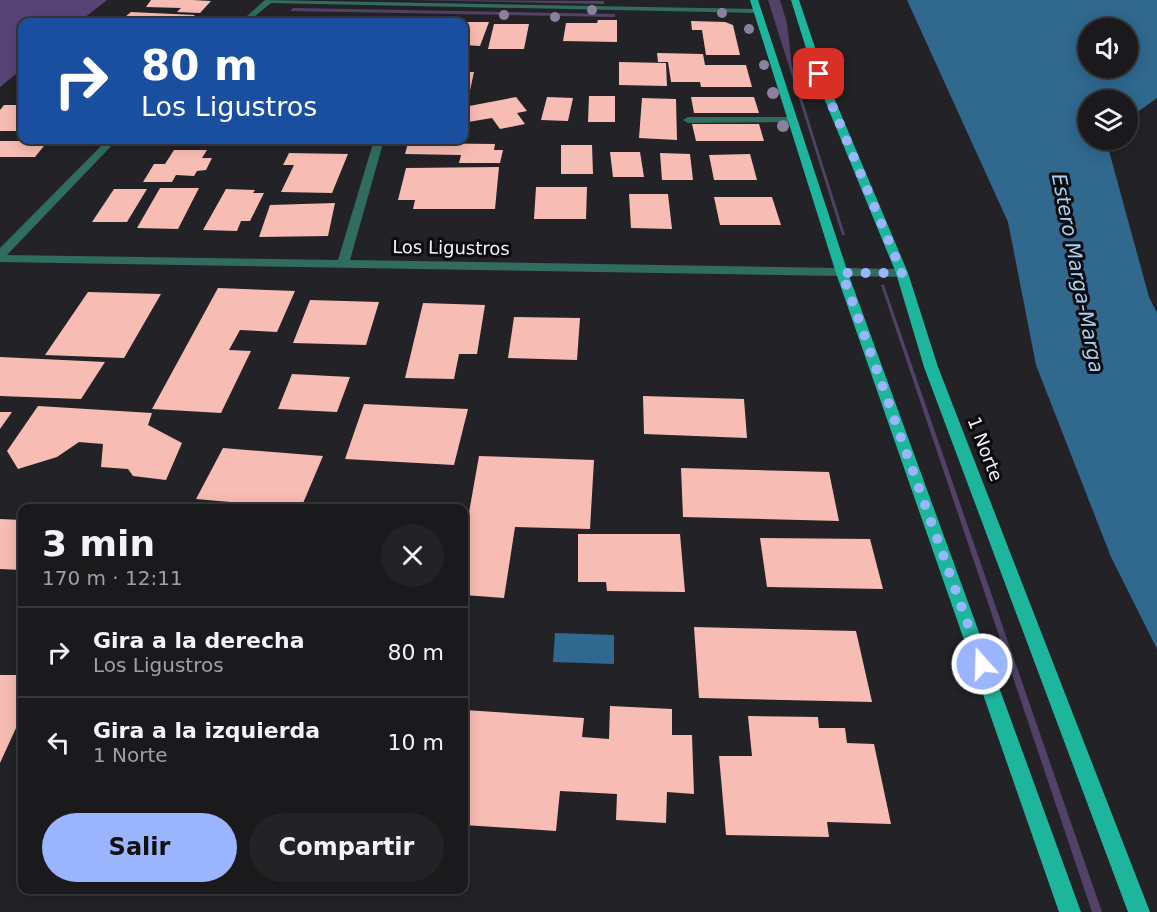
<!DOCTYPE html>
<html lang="es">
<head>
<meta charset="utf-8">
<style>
	:root { --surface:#1a1a1c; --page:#232325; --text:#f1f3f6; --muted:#9fa1a3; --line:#38383b; --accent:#9ab5fd }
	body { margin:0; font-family:"DejaVu Sans",sans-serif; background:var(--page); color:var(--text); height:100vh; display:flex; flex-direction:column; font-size:22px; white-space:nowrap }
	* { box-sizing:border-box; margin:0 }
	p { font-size:20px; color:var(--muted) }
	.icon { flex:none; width:33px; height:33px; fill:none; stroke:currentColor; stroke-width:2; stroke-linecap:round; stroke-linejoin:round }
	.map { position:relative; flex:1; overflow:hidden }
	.drawer { position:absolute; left:18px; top:504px; width:450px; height:390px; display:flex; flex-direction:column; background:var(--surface); border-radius:12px; box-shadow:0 3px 15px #0003,0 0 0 2px var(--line) }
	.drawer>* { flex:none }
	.guide { position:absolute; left:18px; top:18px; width:450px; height:126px; border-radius:12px; box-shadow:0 3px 15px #0003,0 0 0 2px var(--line); background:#1a4fa0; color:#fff; overflow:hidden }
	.fabs { position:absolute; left:1078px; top:18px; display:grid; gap:12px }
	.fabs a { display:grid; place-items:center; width:60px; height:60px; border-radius:50%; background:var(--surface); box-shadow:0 3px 15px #0003,0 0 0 2px var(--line); font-size:30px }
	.pin { position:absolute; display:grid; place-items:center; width:51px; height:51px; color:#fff; margin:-26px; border-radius:12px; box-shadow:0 3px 9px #0006 }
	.me { position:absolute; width:66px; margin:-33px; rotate:340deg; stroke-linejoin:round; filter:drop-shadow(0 0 4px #0008) }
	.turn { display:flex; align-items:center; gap:21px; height:126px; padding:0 24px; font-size:27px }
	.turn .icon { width:78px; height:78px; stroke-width:2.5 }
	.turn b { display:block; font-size:42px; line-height:51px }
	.round { display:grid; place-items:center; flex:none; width:63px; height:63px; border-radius:32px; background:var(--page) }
	.overview { display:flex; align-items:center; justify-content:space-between; height:102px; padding:0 24px }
	h1 { font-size:36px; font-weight:800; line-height:45px }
	.primary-button { display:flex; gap:12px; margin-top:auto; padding:12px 24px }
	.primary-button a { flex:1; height:69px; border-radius:36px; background:var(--accent); color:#111; font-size:24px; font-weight:800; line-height:69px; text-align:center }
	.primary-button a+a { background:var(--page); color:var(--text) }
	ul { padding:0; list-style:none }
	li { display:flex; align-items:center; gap:18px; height:90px; padding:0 24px; border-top:2px solid var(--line) }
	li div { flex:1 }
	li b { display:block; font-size:22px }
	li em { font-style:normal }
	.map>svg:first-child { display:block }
	.green { fill:#524268 }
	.forest { fill:#594477 }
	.water { fill:#30688e; fill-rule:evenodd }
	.building { fill:#f7bdb4 }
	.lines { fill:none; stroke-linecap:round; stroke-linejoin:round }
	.minor { fill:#316c60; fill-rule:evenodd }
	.primary { fill:#1db69d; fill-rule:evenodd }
	.tree { fill:#8c819d }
	.route { stroke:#9ab5fd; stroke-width:10; stroke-dasharray:0 18 }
	.labels { text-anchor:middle; stroke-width:6; stroke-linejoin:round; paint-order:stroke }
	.street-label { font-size:18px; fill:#f4f3f6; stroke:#0c0c0e }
	.water-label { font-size:20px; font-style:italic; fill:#a5d3f6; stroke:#0c0c0e }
</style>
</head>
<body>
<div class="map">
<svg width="1157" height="912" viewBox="0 0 1157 912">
	<rect width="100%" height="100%" fill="#232226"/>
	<g class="green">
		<polygon points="408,0 604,1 604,4"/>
		<polygon points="768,0 780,0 787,23 792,67 845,235 842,235"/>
		<polygon points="293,8 615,14 615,17 290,11"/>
		<polygon points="881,285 884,285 1102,912 1092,912"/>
	</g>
	<polygon class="forest" points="0,0 107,0 79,22 22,22 22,69 0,87"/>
	<g class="water">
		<path d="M907 0H1157V98L1128 119V100H1089V140H1106L1149 297 1157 313V649L1111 557 1036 365 1008 222ZM1128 28V68H1089V28Z"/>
		<polygon points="555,633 614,635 614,664 553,662"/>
	</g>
	<g class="building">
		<polygon points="151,0 192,0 211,1 200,13 177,12 181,8 146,7"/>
		<polygon points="131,12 195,15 187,22 143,22 147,18 125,17"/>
		<polygon points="598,20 617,20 617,42 563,41 566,23 597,23"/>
		<polygon points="691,21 725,22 733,25 740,55 706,55 702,30 692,30"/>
		<polygon points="464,22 489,22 480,46 464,45"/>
		<polygon points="494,24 529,24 524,49 488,49"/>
		<polygon points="657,53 703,54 705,65 746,65 752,87 701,87 700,82 671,82 668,62 658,62"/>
		<polygon points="619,62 666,63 667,86 619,85"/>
		<polygon points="464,72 474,72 469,95 464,95"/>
		<polygon points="589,96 615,96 615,122 588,122"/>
		<polygon points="516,97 527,111 517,113 525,124 500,129 492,118 468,122 464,117 464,107"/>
		<polygon points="547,97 573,98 568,121 541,120"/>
		<polygon points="691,97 754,97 759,113 694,113"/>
		<polygon points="642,98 676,99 677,140 639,138"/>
		<polygon points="4,105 22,105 22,131 0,131 0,110"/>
		<polygon points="692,124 759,124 764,141 696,141"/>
		<polygon points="0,141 48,141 35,157 0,157"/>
		<polygon points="408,143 495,144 494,150 503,150 500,163 459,163 461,155 405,154"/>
		<polygon points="561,145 592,145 593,174 561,174"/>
		<polygon points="174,150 207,150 202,158 212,158 206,170 197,171 194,176 176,175 172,182 143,182 154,164 165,164"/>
		<polygon points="610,152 640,152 644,177 613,177"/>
		<polygon points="289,153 348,154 332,193 281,192 294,165 283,165"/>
		<polygon points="660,153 690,154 693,180 662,180"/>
		<polygon points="750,154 757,180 714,180 709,155"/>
		<polygon points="499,167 495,209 413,209 415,200 398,200 406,168"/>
		<polygon points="536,187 587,187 586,219 534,219"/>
		<polygon points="160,188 199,188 178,229 137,228"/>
		<polygon points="114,189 147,189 127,222 92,222"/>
		<polygon points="226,189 255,190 253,193 264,193 250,221 241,221 237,231 203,230"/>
		<polygon points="629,194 668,194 672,229 631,228"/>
		<polygon points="714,197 772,197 781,225 720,225"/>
		<polygon points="335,203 328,236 259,237 270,205"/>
		<polygon points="218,288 295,291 277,332 240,330 229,350 251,351 221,413 152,409"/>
		<polygon points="88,292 161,294 124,358 45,355"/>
		<polygon points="310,300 379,302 366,345 293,343"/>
		<polygon points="423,303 485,305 477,354 459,354 454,379 405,378"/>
		<polygon points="514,317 580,318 577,360 508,358"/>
		<polygon points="0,357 105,362 81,399 0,396"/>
		<polygon points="292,374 350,377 337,412 278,409"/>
		<polygon points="643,396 744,399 747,438 644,434"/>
		<polygon points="364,404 468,409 454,465 345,459"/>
		<polygon points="38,406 152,413 148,425 182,443 166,480 133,476 128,469 101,467 103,444 79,442 57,457 18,469 7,451"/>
		<polygon points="0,412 12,412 0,429"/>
		<polygon points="223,448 323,456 301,508 196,499"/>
		<polygon points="479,456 594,460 590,529 515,527 504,598 464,595 464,525 467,524"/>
		<polygon points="681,468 829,472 839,521 683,517"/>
		<polygon points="0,519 22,520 22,570 0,569"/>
		<polygon points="578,534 680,534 685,592 607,591 606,582 578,582"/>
		<polygon points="760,538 870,539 883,589 767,587"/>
		<polygon points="694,627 856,631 872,702 699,698"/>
		<polygon points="0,675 22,675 22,715 0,763"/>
		<polygon points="610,706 672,709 672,735 692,735 694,794 667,792 666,823 616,820 617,794 560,791 556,831 464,825 465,710 584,718 582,737 609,739"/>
		<polygon points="748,716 818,717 819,728 845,728 847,743 874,744 891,824 827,822 829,837 726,835 719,756 752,756"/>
	</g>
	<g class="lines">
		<g class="minor">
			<polygon points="265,0 758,9 762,11 758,13 271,3 248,22 240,22"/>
			<polygon points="792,117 797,120 796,122 688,123 683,120 688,117"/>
			<polygon points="107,140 117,140 7,255 338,260 374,140 384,140 350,260 902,269 908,273 902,277 0,262 0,248"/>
		</g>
		<g class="primary">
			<polygon points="750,0 758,0 848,273 1081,912 1059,912 836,273"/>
			<polygon points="791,0 799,0 824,74 908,273 938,367 1150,912 1128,912 924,367 896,273 814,74"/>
		</g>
	</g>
	<g class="tree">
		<circle cx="592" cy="10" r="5"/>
		<circle cx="722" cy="13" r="5"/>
		<circle cx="504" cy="15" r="5"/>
		<circle cx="555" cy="17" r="5"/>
		<circle cx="749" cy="29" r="5"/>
		<circle cx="764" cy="65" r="5"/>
		<circle cx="773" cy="93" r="6"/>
		<circle cx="783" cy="126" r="6"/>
	</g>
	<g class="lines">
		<polyline class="route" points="819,74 902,273 842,273 982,664"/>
	</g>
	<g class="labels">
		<g class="street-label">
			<text transform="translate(451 248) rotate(1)" y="6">Los Ligustros</text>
			<text transform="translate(985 449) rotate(69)" y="6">1 Norte</text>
		</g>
		<g class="water-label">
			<text transform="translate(1078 273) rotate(79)" y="7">Estero Marga-Marga</text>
		</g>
	</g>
</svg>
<div class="fabs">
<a><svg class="icon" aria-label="sound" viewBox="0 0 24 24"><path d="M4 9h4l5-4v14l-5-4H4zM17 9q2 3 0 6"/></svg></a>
<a><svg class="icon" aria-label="layers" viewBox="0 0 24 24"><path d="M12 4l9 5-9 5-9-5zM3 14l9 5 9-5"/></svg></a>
</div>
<div class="pin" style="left:819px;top:74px;background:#d93025"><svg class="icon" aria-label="arrive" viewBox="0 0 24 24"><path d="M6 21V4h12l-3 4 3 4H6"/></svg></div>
<svg class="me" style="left:982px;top:664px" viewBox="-20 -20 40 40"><circle r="17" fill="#9ab5fd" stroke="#fff" stroke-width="3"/><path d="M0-11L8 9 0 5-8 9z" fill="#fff"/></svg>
<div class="guide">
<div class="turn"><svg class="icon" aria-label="right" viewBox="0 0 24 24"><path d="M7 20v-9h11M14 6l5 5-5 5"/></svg><div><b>80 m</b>Los Ligustros</div></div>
</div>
<section class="drawer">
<div class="overview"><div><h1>3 min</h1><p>170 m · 12:11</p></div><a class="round"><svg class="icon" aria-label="close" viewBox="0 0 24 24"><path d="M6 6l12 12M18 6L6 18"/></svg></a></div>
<ul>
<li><svg class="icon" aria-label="right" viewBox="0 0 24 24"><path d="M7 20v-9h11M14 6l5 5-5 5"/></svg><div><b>Gira a la derecha</b><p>Los Ligustros</p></div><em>80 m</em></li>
<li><svg class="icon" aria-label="left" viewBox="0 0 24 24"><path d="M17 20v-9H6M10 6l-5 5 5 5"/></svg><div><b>Gira a la izquierda</b><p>1 Norte</p></div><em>10 m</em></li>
</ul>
<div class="primary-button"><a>Salir</a><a>Compartir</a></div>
</section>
</div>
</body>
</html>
